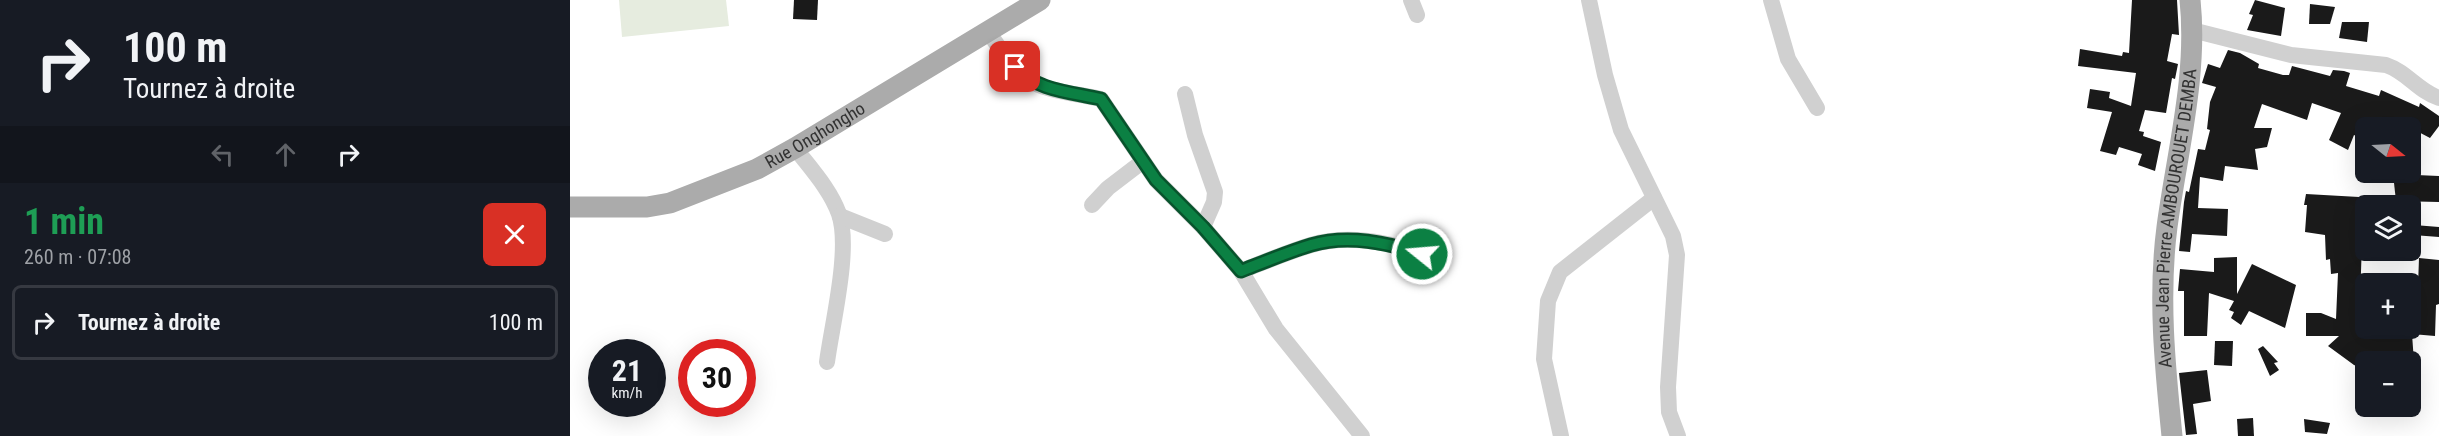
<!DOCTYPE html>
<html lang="fr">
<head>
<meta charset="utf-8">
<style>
	:root { --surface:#171b24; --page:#20242c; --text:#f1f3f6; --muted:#9ea1a6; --line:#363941 }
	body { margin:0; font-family:"Roboto Condensed",sans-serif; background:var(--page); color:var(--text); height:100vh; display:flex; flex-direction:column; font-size:22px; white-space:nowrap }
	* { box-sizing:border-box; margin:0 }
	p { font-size:20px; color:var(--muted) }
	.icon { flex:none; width:33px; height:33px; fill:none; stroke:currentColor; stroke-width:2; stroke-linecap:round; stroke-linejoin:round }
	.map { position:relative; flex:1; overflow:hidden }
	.details { display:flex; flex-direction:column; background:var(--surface); width:570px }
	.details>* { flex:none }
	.guide { background:#171b24; color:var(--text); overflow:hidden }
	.needle { width:39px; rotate:108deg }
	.controls { position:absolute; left:1785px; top:117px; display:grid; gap:12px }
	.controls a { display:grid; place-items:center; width:66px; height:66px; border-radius:9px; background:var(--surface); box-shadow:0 6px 24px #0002; font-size:30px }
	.speed { position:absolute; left:18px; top:339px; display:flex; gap:12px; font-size:30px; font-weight:700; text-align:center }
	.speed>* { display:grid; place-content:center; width:78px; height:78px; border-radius:50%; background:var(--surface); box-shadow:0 6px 24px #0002; line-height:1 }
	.speed small { font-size:15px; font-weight:400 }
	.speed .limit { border:9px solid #d22; background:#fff; color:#111 }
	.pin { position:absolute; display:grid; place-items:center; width:51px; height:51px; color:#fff; margin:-26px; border-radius:12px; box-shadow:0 3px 9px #0006 }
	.me { position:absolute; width:66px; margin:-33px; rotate:287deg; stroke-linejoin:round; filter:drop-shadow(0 0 4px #0008) }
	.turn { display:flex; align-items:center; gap:21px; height:126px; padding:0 24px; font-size:27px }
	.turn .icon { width:78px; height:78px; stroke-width:2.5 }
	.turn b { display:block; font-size:42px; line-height:51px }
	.lanes { display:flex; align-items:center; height:57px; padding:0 24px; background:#0003; justify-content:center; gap:30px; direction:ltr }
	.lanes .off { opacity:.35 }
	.round { display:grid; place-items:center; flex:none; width:63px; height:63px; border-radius:9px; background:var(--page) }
	.head { display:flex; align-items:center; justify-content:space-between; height:102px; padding:0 24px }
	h1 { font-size:36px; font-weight:700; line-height:45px; color:#1e9e55 }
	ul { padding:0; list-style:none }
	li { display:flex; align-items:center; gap:18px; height:75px; margin:0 12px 9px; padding:0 12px; border:3px solid var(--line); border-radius:9px }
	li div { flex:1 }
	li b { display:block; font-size:22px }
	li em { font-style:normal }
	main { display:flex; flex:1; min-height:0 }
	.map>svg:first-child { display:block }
	.green { fill:#e6ecdf }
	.building { fill:#1a1a1a }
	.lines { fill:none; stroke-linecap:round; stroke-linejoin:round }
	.minor { stroke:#d0d0d0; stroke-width:16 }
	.major { stroke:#ababab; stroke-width:21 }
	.route-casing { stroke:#07532c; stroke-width:15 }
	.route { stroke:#0b8043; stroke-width:10 }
	.labels { text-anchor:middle; stroke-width:6; stroke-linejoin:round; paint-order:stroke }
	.street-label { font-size:18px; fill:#333; stroke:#fff }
</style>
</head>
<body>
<main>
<section class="details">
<div class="guide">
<div class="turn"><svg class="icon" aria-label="right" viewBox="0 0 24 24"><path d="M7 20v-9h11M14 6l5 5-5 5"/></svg><div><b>100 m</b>Tournez à droite</div></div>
<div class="lanes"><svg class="icon off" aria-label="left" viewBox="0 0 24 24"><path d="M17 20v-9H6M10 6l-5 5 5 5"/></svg><svg class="icon off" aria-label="ahead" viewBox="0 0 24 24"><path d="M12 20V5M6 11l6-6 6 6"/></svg><svg class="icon" aria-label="right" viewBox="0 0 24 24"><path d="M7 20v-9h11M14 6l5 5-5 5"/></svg></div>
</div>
<div class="head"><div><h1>1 min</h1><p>260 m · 07:08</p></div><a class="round" style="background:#d93025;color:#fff"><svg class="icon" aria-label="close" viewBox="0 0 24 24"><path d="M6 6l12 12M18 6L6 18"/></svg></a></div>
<ul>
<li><svg class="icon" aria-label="right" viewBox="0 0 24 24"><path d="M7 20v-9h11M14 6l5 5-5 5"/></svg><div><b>Tournez à droite</b></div><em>100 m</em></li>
</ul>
</section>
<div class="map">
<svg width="1869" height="436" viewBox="0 0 1869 436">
	<rect width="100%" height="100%" fill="#fff"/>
	<polygon class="green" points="49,0 156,0 159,26 52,37"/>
	<g class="building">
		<polygon points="224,0 248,0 247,20 223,19"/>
		<polygon points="1562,0 1607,0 1609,35 1602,34 1597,61 1608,64 1605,79 1602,78 1596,113 1575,110 1569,131 1574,132 1573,136 1591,142 1585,171 1568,165 1572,154 1549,147 1546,155 1530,151 1542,112 1517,108 1520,89 1540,92 1539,98 1561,106 1566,73 1508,66 1510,49 1552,56 1553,52 1559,53"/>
		<polygon points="1685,0 1715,8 1711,36 1677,30 1683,15 1679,14"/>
		<polygon points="1740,4 1765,7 1760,24 1739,24"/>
		<polygon points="1772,22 1799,22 1797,42 1769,38"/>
		<polygon points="1658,50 1670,53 1689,64 1688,68 1713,75 1719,75 1722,66 1760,76 1763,70 1774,71 1780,73 1776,86 1809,96 1811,90 1849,107 1850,103 1869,116 1869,126 1860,138 1841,128 1796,128 1796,141 1784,135 1778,150 1759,140 1771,113 1742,103 1737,120 1692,104 1684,128 1702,128 1697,147 1685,149 1688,170 1655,166 1653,181 1630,177 1628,208 1658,209 1657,236 1622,234 1620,252 1609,251 1614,202 1616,191 1619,192 1628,149 1635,150 1640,130 1637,129 1640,102 1646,87 1632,83 1638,64 1650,68"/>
		<polygon points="1823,174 1869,176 1869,202 1826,201"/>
		<polygon points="1736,194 1789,197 1790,212 1785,211 1788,243 1792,242 1790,301 1796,300 1796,328 1840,328 1840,287 1848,286 1849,258 1869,260 1869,304 1866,305 1865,336 1842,334 1844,362 1796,362 1796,370 1784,365 1758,346 1769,336 1736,336 1736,313 1751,313 1766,319 1768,273 1761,274 1760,259 1756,260 1755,235 1735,232 1737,205 1734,205"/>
		<polygon points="1844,225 1869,227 1869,237 1843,235"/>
		<polygon points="1667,257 1667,294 1682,264 1726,285 1715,328 1679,311 1671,325 1661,318 1664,312 1659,310 1664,301 1639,293 1637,336 1614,336 1614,291 1608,291 1610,269 1644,272 1644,258"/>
		<polygon points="1645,341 1663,341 1662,366 1644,365"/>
		<polygon points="1693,346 1708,362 1704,363 1709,370 1700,376 1688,349"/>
		<polygon points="1637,370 1641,401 1623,404 1627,434 1616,435 1609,373"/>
		<polygon points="1683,418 1684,436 1668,436 1667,419"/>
		<polygon points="1734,419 1760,423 1757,434 1735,432"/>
	</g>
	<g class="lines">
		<g class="minor">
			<polyline points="841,0 847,15"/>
			<polyline points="1019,0 1035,75 1051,130 1103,236 1107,255 1098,387 1099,412 1108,436"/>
			<polyline points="1201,0 1218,59 1247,108"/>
			<path d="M417 30C428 46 440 65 455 78 472 91 510 94 531 99L586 180 633 227 671 271 706 329 792 436"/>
			<path d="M1622 30 1721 55 1816 65C1837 72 1848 91 1869 98"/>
			<polyline points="615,94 625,135 645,192 644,202 633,227"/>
			<path d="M225 148C241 169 260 189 269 214 281 249 262 324 257 362"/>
			<polyline points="522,205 538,188 572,162"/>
			<polyline points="270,216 315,234"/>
			<path d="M671 271C694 262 718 252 741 245 778 234 818 242 852 254"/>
			<polyline points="991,436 974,359 978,301 990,272 1084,198"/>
		</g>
		<g class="major">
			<path id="s1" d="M0 207H77L100 203 187 169 225 148 470 0"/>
			<path id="s2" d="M1602 436C1595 367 1588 296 1597 227 1607 152 1628 75 1620 0"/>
		</g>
	</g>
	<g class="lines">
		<defs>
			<path id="route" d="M445 67C467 91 501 92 531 99L586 180 633 227 671 271C694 262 718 252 741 245 778 234 818 243 852 254"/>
		</defs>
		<use href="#route" class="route-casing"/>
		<use href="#route" class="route"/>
	</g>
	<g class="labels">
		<g class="street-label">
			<text dy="6" stroke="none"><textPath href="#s1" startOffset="261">Rue Onghongho</textPath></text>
			<text dy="6" stroke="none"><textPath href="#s2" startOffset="219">Avenue Jean Pierre AMBOUROUET DEMBA</textPath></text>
		</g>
	</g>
</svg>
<div class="controls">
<a><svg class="needle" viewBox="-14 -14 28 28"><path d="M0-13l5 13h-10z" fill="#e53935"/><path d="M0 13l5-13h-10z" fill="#9ea1a6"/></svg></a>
<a><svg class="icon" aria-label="layers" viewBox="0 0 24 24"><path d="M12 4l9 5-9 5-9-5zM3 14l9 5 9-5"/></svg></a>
<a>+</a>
<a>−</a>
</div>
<div class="speed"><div>21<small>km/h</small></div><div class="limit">30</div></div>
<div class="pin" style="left:445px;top:67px;background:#d93025"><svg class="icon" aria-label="arrive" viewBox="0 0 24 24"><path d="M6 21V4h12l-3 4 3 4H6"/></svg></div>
<svg class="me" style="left:852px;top:254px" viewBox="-20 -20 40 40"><circle r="17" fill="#0b8043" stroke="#fff" stroke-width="3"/><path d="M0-11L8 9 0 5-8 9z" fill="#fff"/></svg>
</div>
</main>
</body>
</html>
